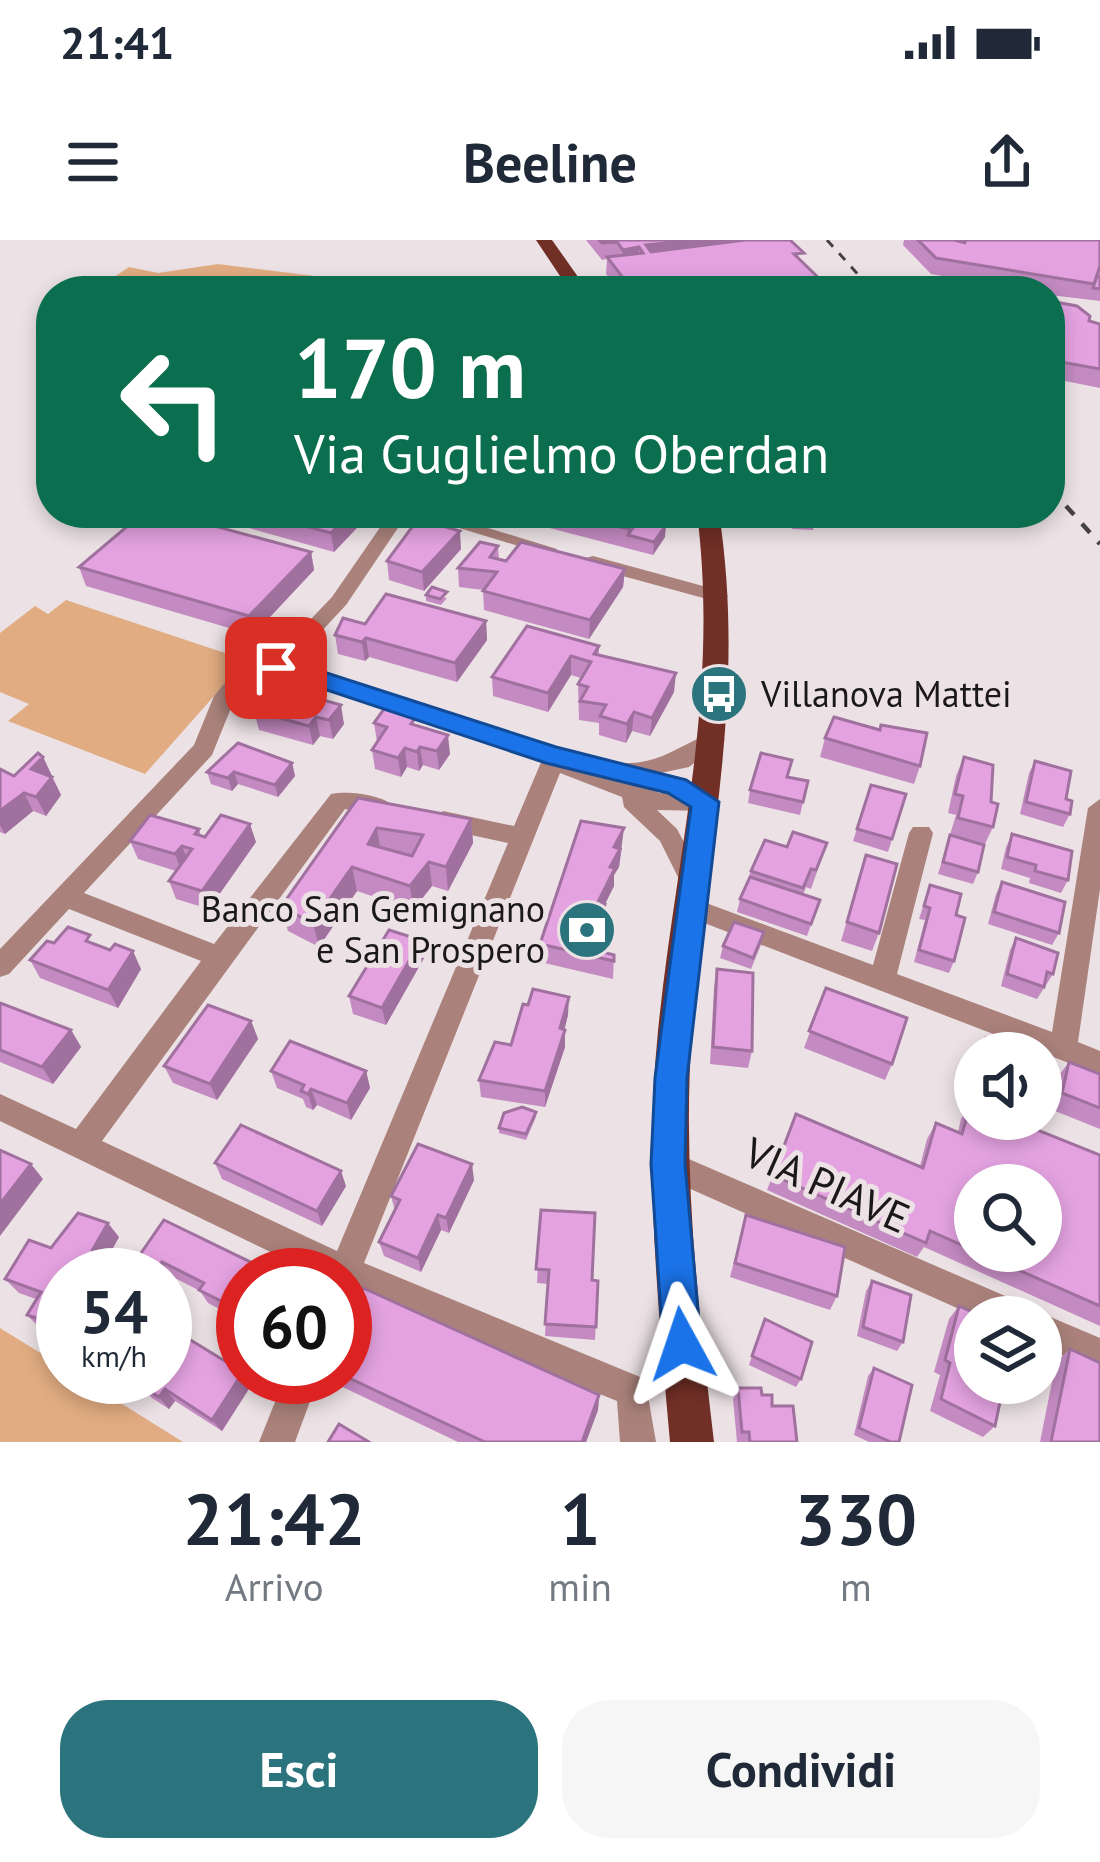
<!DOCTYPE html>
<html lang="it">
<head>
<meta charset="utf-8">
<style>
	:root { --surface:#fff; --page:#f6f6f7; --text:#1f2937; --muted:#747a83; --accent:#2b747d }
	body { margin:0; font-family:"PT Sans",sans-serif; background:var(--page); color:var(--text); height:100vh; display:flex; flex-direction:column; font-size:45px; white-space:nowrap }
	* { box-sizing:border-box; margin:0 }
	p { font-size:39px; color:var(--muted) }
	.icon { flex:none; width:66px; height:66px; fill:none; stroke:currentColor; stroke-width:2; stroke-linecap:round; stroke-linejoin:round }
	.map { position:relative; height:1202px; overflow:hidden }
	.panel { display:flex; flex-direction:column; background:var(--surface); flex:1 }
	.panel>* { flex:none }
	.guide { position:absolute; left:36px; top:36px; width:1029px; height:252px; border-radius:48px; box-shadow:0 6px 18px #0003; background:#0b6e4f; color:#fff; overflow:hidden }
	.controls { position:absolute; left:954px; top:792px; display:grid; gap:24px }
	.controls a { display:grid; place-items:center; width:108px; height:108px; border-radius:50%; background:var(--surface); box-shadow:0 6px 18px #0003; font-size:60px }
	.speed { position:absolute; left:36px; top:1008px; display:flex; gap:24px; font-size:60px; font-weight:700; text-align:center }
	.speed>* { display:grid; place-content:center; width:156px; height:156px; border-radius:50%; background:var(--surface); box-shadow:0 6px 18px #0003; line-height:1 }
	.speed small { font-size:30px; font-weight:400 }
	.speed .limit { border:18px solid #d22; background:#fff; color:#111 }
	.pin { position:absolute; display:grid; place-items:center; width:102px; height:102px; color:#fff; margin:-51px; border-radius:24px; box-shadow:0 6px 18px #0006 }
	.me { position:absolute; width:132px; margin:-66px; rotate:355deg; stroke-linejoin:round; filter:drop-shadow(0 0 9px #0008) }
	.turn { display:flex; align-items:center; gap:42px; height:252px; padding:0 60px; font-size:54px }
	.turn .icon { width:156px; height:156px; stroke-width:2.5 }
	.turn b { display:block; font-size:84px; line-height:102px }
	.eta { display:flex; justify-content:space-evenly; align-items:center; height:204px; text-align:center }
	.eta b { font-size:72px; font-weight:700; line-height:84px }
	.primary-button { display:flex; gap:24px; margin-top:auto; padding:24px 60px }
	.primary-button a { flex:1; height:138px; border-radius:48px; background:var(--accent); color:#fff; font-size:48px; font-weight:700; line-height:138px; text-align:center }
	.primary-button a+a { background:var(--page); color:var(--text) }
	.status { display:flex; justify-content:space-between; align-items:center; height:84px; padding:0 60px; background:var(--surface); direction:ltr }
	.status svg { height:33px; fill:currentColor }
	header { display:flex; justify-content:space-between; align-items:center; height:156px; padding:0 60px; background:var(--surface); font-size:54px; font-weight:700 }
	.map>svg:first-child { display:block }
	.green { fill:#e1ac82 }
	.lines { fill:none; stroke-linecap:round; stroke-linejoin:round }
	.street { fill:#aa827b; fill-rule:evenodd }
	.primary { fill:#712f26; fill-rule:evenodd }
	.rail-far1 { stroke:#464143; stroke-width:3; stroke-dasharray:9 9; stroke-linecap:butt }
	.rail { stroke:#464143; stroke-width:4.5; stroke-dasharray:12 12; stroke-linecap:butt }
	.wall { fill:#c48bc2 }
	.shaded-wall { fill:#a0719e }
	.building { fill:#e4a2e1; stroke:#a0719e; stroke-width:3; fill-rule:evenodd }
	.route { fill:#1a73e8; stroke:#114b97; stroke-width:3 }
	.labels { text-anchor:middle; stroke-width:10; stroke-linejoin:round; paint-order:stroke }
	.poi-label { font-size:36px; fill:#1b1819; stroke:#ece2e5; text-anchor:start }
	.near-street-label { font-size:42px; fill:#1b1819; stroke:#ece2e5 }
</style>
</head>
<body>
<div class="status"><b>21:41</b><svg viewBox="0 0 49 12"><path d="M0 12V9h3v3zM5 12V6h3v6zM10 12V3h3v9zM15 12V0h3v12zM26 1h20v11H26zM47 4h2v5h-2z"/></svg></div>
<header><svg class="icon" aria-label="menu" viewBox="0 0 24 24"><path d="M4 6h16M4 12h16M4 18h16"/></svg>Beeline<svg class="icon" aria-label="share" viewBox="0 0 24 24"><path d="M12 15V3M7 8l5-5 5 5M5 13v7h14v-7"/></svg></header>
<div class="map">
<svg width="1100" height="1202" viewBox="0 0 1100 1202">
	<rect width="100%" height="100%" fill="#ece2e5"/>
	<g class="green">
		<polygon points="218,24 339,39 343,51 93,51 129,27 158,33"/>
		<polygon points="66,360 246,420 145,534 8,481 29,464 0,452 0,393 35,366 48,374"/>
		<polygon points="0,1088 63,1127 63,1137 79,1137 183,1202 0,1202"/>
	</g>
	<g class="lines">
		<g class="street">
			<path d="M390 273H408L346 365 290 425 556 508C581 508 607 525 632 523 665 521 685 502 714 492L725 500 689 527 661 533C681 539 704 545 717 562L705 571 657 570 677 589 705 642 702 649H684L660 601 624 567 622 557 560 533 364 1023 645 1139 656 1202H620L617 1161 345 1050V1035H318L0 881V854L76 889 201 721 69 669 9 734 0 737V709L194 505 214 456 229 438 269 423 332 357ZM277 435 542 520 514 586 443 571 431 580 443 589 508 603 337 1011 102 901 345 569 385 577 397 568C384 555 349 550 331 554L214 704 84 653 212 515 235 458 243 448ZM618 538 669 552 672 553H660Z"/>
			<polygon points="410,273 439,273 557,309 548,315"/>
			<polygon points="593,316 725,352 728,356 718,362 586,326 586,318"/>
			<polygon points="1100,559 1100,649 1078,802 1100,811 1100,835 681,674 677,667 681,660 690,657 873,725 909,593 913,587 929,587 933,593 897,734 1052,792 1088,568"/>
			<polygon points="668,910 1026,1065 1030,1077 1041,1073 1100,1098 1100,1132 1041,1106 1041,1077 977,1077 657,934 653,924 657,914"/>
			<polygon points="285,1137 319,1137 295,1202 259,1202"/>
		</g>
		<g class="primary">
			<polygon points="536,0 552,0 588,51 570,51"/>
			<path d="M697 273H719C747 456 706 611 692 791 682 929 698 1066 714 1202H670C658 1066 644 928 658 791 676 611 720 457 697 273Z"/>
		</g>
		<polyline class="rail-far1" points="827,0 873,51"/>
		<polyline class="rail" points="1050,248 1100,304"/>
	</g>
	<g class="wall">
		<polygon points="586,0 790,0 802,23 832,51 619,51 606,34 607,19 602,20"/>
		<polygon points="904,0 955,0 954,2 961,3 962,0 1100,0 1100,61 1050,55 1050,51 1029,51 931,34 903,5"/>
		<polygon points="1050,61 1100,84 1100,148 1050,138"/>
		<polygon points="245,273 371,273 334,312 249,288"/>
		<polygon points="537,273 645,273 644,279 665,297 653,315 538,285"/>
		<polygon points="792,275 814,284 813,290 792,289"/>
		<polygon points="498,306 499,319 506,321 625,329 623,347 589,399 484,370 483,350 459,347 458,328"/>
		<polygon points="461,309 424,351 389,340 387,321"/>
		<polygon points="311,312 314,330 253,395 86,346 79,327"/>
		<polygon points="426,355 447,358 441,365 426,361"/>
		<polygon points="486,381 487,400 457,442 369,417 365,421 338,414 335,395 365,384"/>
		<polygon points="599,406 599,415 674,452 650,496 632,491 626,503 599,495 599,483 579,480 578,444 581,438 571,435 548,472 493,456 492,437"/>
		<polygon points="283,458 318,459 344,484 333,499 320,496 313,505 259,490 254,471"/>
		<polygon points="374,483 416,486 450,514 439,530 423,525 419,531 407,527 401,537 375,529 372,510 377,502"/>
		<polygon points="825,498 920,526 914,544 820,517"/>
		<polygon points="43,517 61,555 46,576 33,571 5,594 0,592 0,529 14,536"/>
		<polygon points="964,517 991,562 993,587 984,606 978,632 973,644 938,634 956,575 948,573 956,536"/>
		<polygon points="1035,521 1070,574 1063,587 1020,574 1029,533"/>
		<polygon points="292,523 295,536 278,557 238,544 232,551 211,544 207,532"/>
		<polygon points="788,537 808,541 800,575 748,563 750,550"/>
		<polygon points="871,545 906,554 888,612 853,601"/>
		<polygon points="358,558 471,579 473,603 448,651 432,646 413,670 357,651 319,707 288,691 281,667"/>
		<polygon points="199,589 201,596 256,602 209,669 176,659 169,641 176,631 138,619 130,601"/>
		<polygon points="1012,594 1068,640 1061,653 1029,643 1030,638 1001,629 1006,607"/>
		<polygon points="827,603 811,649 806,647 803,655 820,660 807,696 737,672 740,659 751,631 787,607"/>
		<polygon points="622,607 619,627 614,635 614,646 605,664 604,682 600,695 598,694 598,706 595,710 614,715 613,739 540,722 540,704"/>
		<polygon points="866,615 879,693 872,711 841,701"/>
		<polygon points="1002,642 1059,693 1052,705 988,684 996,654"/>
		<polygon points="930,645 956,675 954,721 949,733 914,722 925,680 919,679"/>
		<polygon points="1016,698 1053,734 1037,759 1001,746 1010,710"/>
		<polygon points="421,700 424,718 386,785 353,774 349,756"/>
		<polygon points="54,703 95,704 141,729 118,768 40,738 30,720"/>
		<polygon points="761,705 751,729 720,718 723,706"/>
		<polygon points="717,729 752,811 748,828 710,824 714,747"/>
		<polygon points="826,748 892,824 885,840 804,808"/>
		<polygon points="0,763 71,790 81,807 53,844 0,822"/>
		<polygon points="568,775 564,789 565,807 545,867 481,857 479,840 511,805"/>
		<polygon points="251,781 258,799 217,860 173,843 164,826"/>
		<polygon points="1069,822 1100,834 1100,889 1050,869 1057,838"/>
		<polygon points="271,831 366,831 370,848 351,880 317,865 313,870 306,867 303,859 277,848"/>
		<polygon points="971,863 1100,915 1100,1086 924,1007 917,1017 767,950 796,874 920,926 927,899 936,883 958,892 961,879"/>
		<polygon points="536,872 536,877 526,900 499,893 499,888"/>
		<polygon points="215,923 346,946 322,986 222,939"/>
		<polygon points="474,940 449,993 441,990 421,1032 384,1016 379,1002 395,971 391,956"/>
		<polygon points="541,970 592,1040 598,1041 595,1100 545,1096 548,1044 537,1043"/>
		<polygon points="746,975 837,1056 830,1070 730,1037"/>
		<polygon points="119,997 98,1035 63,1035 63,1096 40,1088 27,1075 36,1059 19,1053 5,1039 51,1008"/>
		<polygon points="137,1019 243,1035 243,1081 208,1063 200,1051 171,1036 167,1043 165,1042 165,1035 147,1033"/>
		<polygon points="872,1041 903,1102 897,1111 857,1096 866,1051"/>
		<polygon points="959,1066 1007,1150 1002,1155 995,1186 983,1197 930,1171 940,1135 934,1132 949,1079"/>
		<polygon points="765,1079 801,1139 796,1147 749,1125"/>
		<polygon points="345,1083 599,1155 598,1170 586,1202 458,1202 330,1141 328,1137 345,1137"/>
		<polygon points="1070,1109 1100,1202 1040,1202 1056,1122"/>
		<polygon points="874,1128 899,1202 869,1202 854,1195 868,1136"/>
		<polygon points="243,1137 247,1137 252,1144 222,1191 175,1161 169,1169 152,1158 141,1146"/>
		<polygon points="738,1148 762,1155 772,1166 797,1202 737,1202 733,1159"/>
	</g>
	<g class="shaded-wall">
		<polygon points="697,0 746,0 645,21 646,5"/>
		<polygon points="639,7 638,23 622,26 623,10"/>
		<polygon points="350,273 371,273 334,312 331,293"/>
		<polygon points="640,273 645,273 644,284 628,295 627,308 628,289"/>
		<polygon points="666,285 665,297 653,315 654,302"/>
		<polygon points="460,291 461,309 424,351 422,332"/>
		<polygon points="311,312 314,330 253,395 249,376"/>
		<polygon points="625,329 623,347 589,399 590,380"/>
		<polygon points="486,381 487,400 457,442 455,423"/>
		<polygon points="366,398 369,417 365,421 362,402"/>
		<polygon points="571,416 571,435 548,472 548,453"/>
		<polygon points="676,433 674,452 650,496 652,478"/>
		<polygon points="341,465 344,484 333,499 329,480"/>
		<polygon points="634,472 632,491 626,503 627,484"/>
		<polygon points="316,477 320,496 313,505 309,486"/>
		<polygon points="448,495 450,514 439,530 437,511"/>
		<polygon points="420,507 423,525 419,531 417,512"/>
		<polygon points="405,508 407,527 401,537 398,518"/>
		<polygon points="43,517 52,536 31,529"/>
		<polygon points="292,523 295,536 278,557 275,545"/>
		<polygon points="234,532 238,544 232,551 228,538"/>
		<polygon points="52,537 61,555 46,576 36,557"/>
		<polygon points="24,553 33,571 5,594 0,585 0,571"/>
		<polygon points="471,579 473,603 448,651 446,627"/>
		<polygon points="250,584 256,602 209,669 202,651"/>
		<polygon points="377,588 381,613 368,604"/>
		<polygon points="624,588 619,627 614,635 614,646 599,676 598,662 614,607"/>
		<polygon points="182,606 189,624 182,633 175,614"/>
		<polygon points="429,622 432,646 413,670 410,646"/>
		<polygon points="352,627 357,651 319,707 313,683"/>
		<polygon points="605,664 604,682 600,695 601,677"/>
		<polygon points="595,675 594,693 599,688 598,706 592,716 586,708"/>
		<polygon points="421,700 424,718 386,785 382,768"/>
		<polygon points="133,711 141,729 118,768 108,750"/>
		<polygon points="569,757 568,775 561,804 565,790 565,807 545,867 545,851"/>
		<polygon points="251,781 258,799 217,860 210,844"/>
		<polygon points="71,790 81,807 53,844 42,827"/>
		<polygon points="366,831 370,848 351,880 347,863"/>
		<polygon points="311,849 317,865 313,870 308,854"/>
		<polygon points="31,924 43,939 0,996 0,964"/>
		<polygon points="472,924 474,940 449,993 446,978"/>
		<polygon points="341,931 346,946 322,986 317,971"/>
		<polygon points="438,975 441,990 421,1032 418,1018"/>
		<polygon points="108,983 119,997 98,1035 78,1035"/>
		<polygon points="162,1022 171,1036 167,1043 165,1035 161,1035 157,1029"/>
		<polygon points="243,1134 243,1137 247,1137 252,1144 222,1191 212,1180"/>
		<polygon points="165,1149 175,1161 169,1169 159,1157"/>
		<polygon points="599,1155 598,1170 586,1202 582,1202"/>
	</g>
	<g class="building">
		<polygon points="599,0 697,0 646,5 651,12 745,0 790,0 804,13 794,14 832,51 633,51 607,17 643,13 639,7 623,10 617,2 602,3"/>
		<polygon points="918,0 954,0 966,3 962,0 1100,0 1100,26 1094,44 936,18"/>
		<polygon points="1097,36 1100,37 1100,49 1093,48"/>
		<polygon points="960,46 990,51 958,51"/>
		<polygon points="1050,61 1077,66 1090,76 1089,81 1100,84 1100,129 1050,120"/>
		<polygon points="143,273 166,273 311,312 249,376 79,327"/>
		<polygon points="257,273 350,273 331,293"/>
		<polygon points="564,273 640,273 628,289"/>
		<polygon points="792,275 813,276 814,284 793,283"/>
		<polygon points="640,278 666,285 654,302 628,295"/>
		<polygon points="418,279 460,291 422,332 387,321"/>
		<polygon points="480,302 498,306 490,317 506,321 521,302 625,329 590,380 483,351 497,332 458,328"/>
		<polygon points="432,347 447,352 440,359 426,355"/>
		<polygon points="386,354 486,381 455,423 366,398 362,402 335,395 343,378 365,384"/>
		<polygon points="527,386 599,406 594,414 676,433 652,478 634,472 627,484 600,476 606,465 580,461 588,447 578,444 591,422 571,416 548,453 492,437"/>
		<polygon points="295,442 316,448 309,456 341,465 329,480 316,477 309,486 254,471 269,454 283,458"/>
		<polygon points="384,469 415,478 411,484 448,495 437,511 420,507 417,512 405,508 398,518 372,510 387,487 374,483"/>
		<polygon points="834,477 880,490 881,485 927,493 920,526 825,498"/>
		<polygon points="238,503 292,523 275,545 234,532 228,538 207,532"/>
		<polygon points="38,513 43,517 31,529 52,537 36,557 24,553 0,571 0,529 14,536"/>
		<polygon points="761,513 792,520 787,537 808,541 803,562 750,550"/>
		<polygon points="964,517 993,525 991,562 998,564 993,587 958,578 963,556 955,554"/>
		<polygon points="1035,521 1071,531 1066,559 1072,561 1070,574 1026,562"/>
		<polygon points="871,545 906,554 892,599 857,589"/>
		<path d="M358 558 471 579 446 627 429 622 410 646 352 627 313 683 281 667ZM377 588 423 595 412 616 368 604Z"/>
		<polygon points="150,575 199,589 195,594 205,597 221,575 250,584 202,651 169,641 192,609 182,606 175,614 130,601"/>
		<polygon points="581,581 624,588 614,607 620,609 610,627 615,628 598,662 605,664 601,677 595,675 592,686 599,688 586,708 614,715 614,721 540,704"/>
		<polygon points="793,592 827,603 816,630 811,629 803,648 751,631 765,600 787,607"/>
		<polygon points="1012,594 1072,611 1068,640 1035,631 1036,625 1007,617"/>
		<polygon points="950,595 984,605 978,632 943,622"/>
		<polygon points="866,615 897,624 879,693 847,682"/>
		<polygon points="750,637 820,660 811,684 740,659"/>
		<polygon points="1002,642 1065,662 1059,693 994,672"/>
		<polygon points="930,645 961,654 956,675 965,678 954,721 919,710 930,668 924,666"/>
		<polygon points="734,682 764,692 753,718 723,706"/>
		<polygon points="68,687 90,695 86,701 110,710 115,704 133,711 108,750 30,720 47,701 54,703"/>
		<polygon points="389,690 421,700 382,768 349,756"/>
		<polygon points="1016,698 1058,713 1053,734 1047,732 1044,747 1007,734"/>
		<polygon points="717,729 753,733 752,811 713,807"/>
		<polygon points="826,748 907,778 892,824 809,791"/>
		<polygon points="533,749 569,757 560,788 565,790 545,851 479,840 495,802 511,805 523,764 528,765"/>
		<polygon points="0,763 71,790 42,827 0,810"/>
		<polygon points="208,765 251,781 210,844 164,826"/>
		<polygon points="986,798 1027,813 983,813"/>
		<polygon points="290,801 366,831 347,863 311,849 308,854 301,851 304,845 271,831"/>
		<polygon points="1069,822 1100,834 1100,868 1062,853"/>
		<path d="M971 863 975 865V879H1010L1100 915V1066L930 991 926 1003 773 935 796 874 923 928 936 883 962 894ZM975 945H1041V1011H975Z"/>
		<polygon points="522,867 536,872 526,894 499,888 504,873"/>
		<polygon points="241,885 341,931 317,971 215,923"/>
		<polygon points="418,904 472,924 446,978 438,975 418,1018 379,1002 400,960 391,956"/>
		<polygon points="0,910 31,924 0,964"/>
		<polygon points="541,970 595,973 592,1040 598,1041 596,1087 545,1084 549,1030 536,1029"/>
		<polygon points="78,973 108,983 78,1035 63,1035 63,1087 27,1075 41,1052 5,1039 29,1000 51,1008"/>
		<polygon points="746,975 845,1007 837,1056 735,1023"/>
		<polygon points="164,980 277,1035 243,1035 243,1072 199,1050 204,1043 162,1022 157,1029 137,1019"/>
		<polygon points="872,1041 911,1055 903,1102 863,1087"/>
		<polygon points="363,1048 599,1155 582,1202 485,1202 345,1136 345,1083"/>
		<polygon points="959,1066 983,1077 975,1077 975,1143 1008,1143 1007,1150 1003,1148 995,1186 941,1159 950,1123 945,1120"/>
		<polygon points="765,1079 812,1102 801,1139 752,1116"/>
		<polygon points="179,1093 243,1132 212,1180 165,1149 159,1157 141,1146 148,1137 165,1137 165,1113"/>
		<polygon points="1070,1109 1100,1123 1100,1202 1051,1202"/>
		<polygon points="874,1128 912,1145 899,1202 891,1202 859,1188"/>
		<polygon points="738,1148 761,1148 762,1155 772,1155 772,1166 793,1166 797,1202 750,1202 749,1192 742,1192"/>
		<polygon points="339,1184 369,1202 328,1202"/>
	</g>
	<polygon class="route" points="276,421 305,426 556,507 686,540 719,562 687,838 685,924 701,1104 695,1118 682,1123 669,1118 663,1104 651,924 655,838 691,567 668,553 546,523 294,439 268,434 264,428"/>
	<defs>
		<symbol id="bus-disc" viewBox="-11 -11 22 22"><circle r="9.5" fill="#2b747d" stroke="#ece2e5"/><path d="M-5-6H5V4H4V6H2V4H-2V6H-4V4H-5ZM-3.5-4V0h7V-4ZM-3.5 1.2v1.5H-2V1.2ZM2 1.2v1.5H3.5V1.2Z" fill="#fff"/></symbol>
		<symbol id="bank-disc" viewBox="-11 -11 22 22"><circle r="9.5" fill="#2b747d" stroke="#ece2e5"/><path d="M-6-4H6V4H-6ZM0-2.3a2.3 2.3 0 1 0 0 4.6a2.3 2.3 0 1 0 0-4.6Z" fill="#fff"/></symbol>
	</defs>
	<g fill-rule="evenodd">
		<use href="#bus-disc" x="686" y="421" width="66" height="66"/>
		<use href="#bank-disc" x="554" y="657" width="66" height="66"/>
	</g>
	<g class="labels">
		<g class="poi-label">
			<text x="761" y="467">Villanova Mattei</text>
			<text x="545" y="682" text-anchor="end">Banco San Gemignano<tspan x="545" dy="41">e San Prospero</tspan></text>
		</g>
		<g class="near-street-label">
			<text transform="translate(827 945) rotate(24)" y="15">VIA PIAVE</text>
		</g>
	</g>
</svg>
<div class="controls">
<a><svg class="icon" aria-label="sound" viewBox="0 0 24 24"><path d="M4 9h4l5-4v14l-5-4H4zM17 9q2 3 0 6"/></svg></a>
<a><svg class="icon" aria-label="search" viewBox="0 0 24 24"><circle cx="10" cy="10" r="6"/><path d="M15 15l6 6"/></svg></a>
<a><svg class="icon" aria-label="layers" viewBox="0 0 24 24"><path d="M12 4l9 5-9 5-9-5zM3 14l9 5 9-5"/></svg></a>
</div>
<div class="speed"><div>54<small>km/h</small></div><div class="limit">60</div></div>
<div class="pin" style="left:276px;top:428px;background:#d93025"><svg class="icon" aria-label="arrive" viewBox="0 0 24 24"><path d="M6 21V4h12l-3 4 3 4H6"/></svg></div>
<svg class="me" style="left:682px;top:1104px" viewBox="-20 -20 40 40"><path d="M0-17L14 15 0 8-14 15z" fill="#1a73e8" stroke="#fff" stroke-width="4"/></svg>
<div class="guide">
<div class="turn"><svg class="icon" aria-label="left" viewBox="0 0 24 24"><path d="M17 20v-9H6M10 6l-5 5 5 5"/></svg><div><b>170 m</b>Via Guglielmo Oberdan</div></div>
</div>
</div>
<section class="panel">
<div class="eta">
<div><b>21:42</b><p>Arrivo</p></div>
<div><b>1</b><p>min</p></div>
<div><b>330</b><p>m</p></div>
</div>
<div class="primary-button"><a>Esci</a><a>Condividi</a></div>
</section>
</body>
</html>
